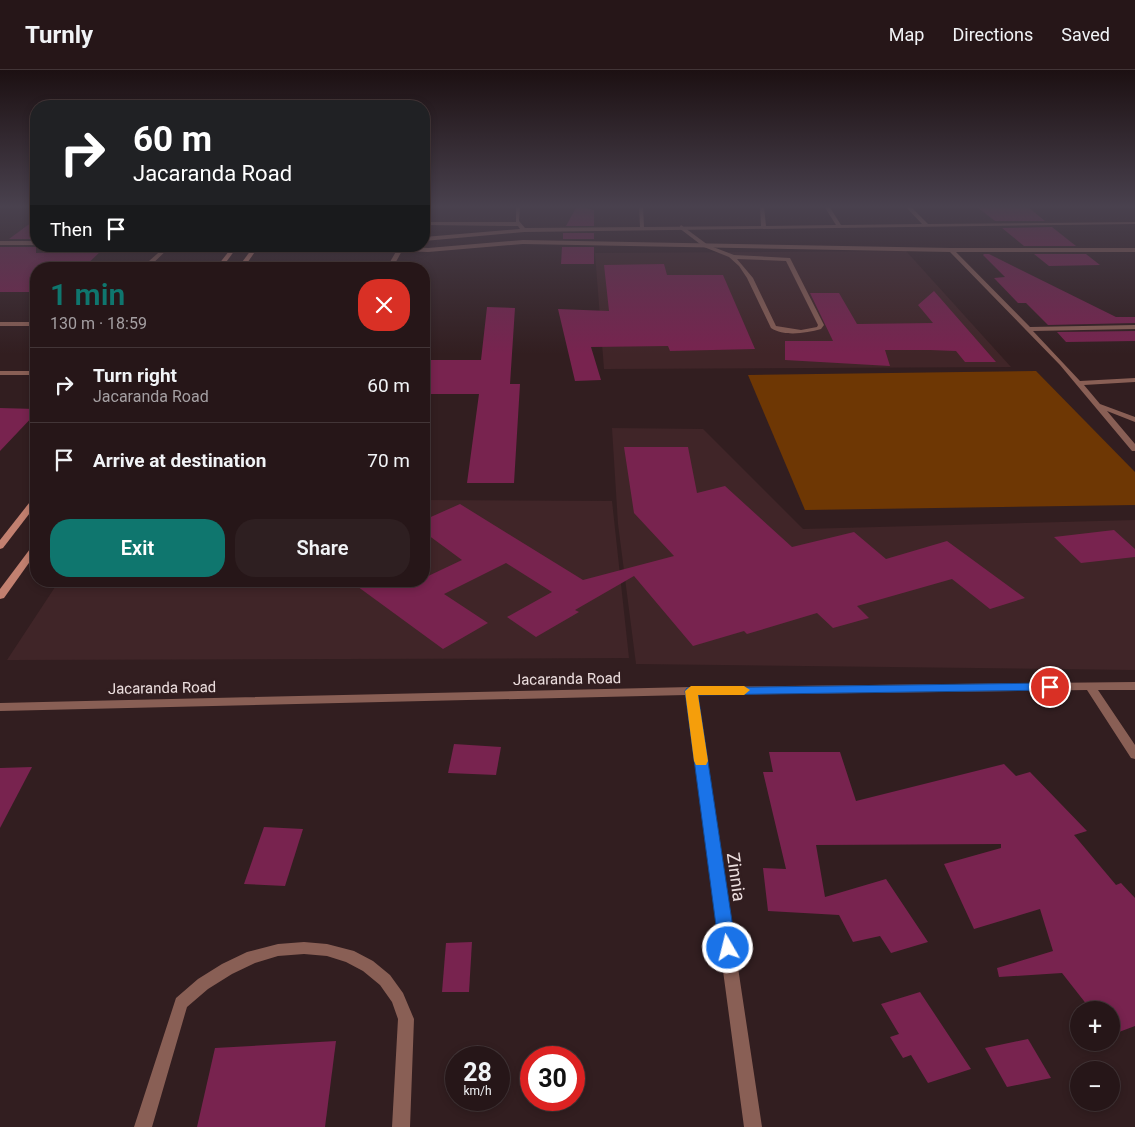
<!DOCTYPE html>
<html lang="en">
<head>
<meta charset="utf-8">
<style>
	:root { --surface:#261618; --page:#2e1f21; --text:#f1f3f6; --muted:#a49fa2; --line:#423537; --accent:#0f766e }
	body { margin:0; font-family:Roboto,sans-serif; background:var(--page); color:var(--text); height:100vh; display:flex; flex-direction:column; font-size:19px; white-space:nowrap }
	* { box-sizing:border-box; margin:0 }
	p { font-size:16px; color:var(--muted) }
	.icon { flex:none; width:28px; height:28px; fill:none; stroke:currentColor; stroke-width:2; stroke-linecap:round; stroke-linejoin:round }
	.map { position:relative; flex:1; overflow:hidden }
	.sheet { position:absolute; left:30px; top:192px; width:400px; height:325px; display:flex; flex-direction:column; background:var(--surface); border-radius:20px; box-shadow:0 2px 8px #0003,0 0 0 1px var(--line) }
	.sheet>* { flex:none }
	.hud { position:absolute; left:30px; top:30px; width:400px; height:152px; border-radius:20px; box-shadow:0 2px 8px #0003,0 0 0 1px var(--line); background:#202124; color:#fff; overflow:hidden }
	.tools { position:absolute; left:1070px; top:931px; display:grid; gap:10px }
	.tools a { display:grid; place-items:center; width:50px; height:50px; border-radius:50%; background:var(--surface); box-shadow:0 2px 8px #0003,0 0 0 1px var(--line); font-size:25px }
	.speed { position:absolute; left:445px; top:976px; display:flex; gap:10px; font-size:25px; font-weight:700; text-align:center }
	.speed>* { display:grid; place-content:center; width:65px; height:65px; border-radius:50%; background:var(--surface); box-shadow:0 2px 8px #0003,0 0 0 1px var(--line); line-height:1 }
	.speed small { font-size:12px; font-weight:400 }
	.speed .limit { border:8px solid #d22; background:#fff; color:#111 }
	.pin { position:absolute; display:grid; place-items:center; width:42px; height:42px; color:#fff; margin:-21px; border:2px solid #fff; border-radius:50%; box-shadow:0 1px 5px #0007 }
	.me { position:absolute; width:55px; margin:-28px; rotate:352deg; stroke-linejoin:round; filter:drop-shadow(0 0 4px #0008) }
	.turn { display:flex; align-items:center; gap:18px; height:105px; padding:0 20px; font-size:22px }
	.turn .icon { width:65px; height:65px; stroke-width:2.5 }
	.turn b { display:block; font-size:35px; line-height:42px }
	.then { display:flex; align-items:center; height:48px; padding:0 20px; background:#0003; gap:10px; font-size:19px }
	.round { display:grid; place-items:center; flex:none; width:52px; height:52px; border-radius:20px; background:var(--page) }
	.overview { display:flex; align-items:center; justify-content:space-between; height:85px; padding:0 20px }
	h1 { font-size:30px; font-weight:600; line-height:38px; color:var(--accent) }
	.cta { display:flex; gap:10px; margin-top:auto; padding:10px 20px }
	.cta a { flex:1; height:58px; border-radius:20px; background:var(--accent); color:#fff; font-size:20px; font-weight:600; line-height:58px; text-align:center }
	.cta a+a { background:var(--page); color:var(--text) }
	ul { padding:0; list-style:none }
	li { display:flex; align-items:center; gap:15px; height:75px; padding:0 20px; border-top:1px solid var(--line) }
	li div { flex:1 }
	li b { display:block; font-size:19px }
	li em { font-style:normal }
	header { display:flex; align-items:center; gap:30px; box-sizing:border-box; height:70px; padding:0 25px; background:var(--surface); border-bottom:1px solid var(--line) }
	header strong { font-size:24px }
	nav { display:flex; gap:28px; margin-inline-start:auto; font-size:18px }
	.map>svg:first-child { display:block }
	.built { fill:#402528 }
	.green { fill:#6e3704 }
	.building { fill:#78234f }
	.lines { fill:none; stroke-linecap:round; stroke-linejoin:round }
	.service { fill:#895f55; fill-rule:evenodd }
	.minor { fill:#895f55; fill-rule:evenodd }
	.secondary { fill:#c28070; fill-rule:evenodd }
	.route { fill:#1a73e8; stroke:#114b97 }
	.slow { fill:#f59e0b }
	.labels { text-anchor:middle; stroke-width:5; stroke-linejoin:round; paint-order:stroke }
	.street-label { font-size:15px; fill:#ecdede; stroke:#321e20 }
	.near-street-label { font-size:18px; fill:#ecdede; stroke:#321e20 }
</style>
</head>
<body>
<header>
<strong>Turnly</strong>
<nav><a>Map</a><a>Directions</a><a>Saved</a></nav>
</header>
<div class="map">
<svg width="1135" height="1057" viewBox="0 0 1135 1057">
	<rect width="100%" height="100%" fill="#321e20"/>
	<g class="built">
		<polygon points="906,181 1011,297 604,299 595,183"/>
		<polygon points="612,358 703,359 803,459 1135,450 1135,600 636,594 618,454"/>
		<polygon points="424,430 612,431 629,588 7,590 59,511 424,511"/>
	</g>
	<polygon class="green" points="1036,301 1135,402 1135,435 805,440 748,305"/>
	<g class="building">
		<polygon points="577,136 594,140 594,156 566,156"/>
		<polygon points="977,137 1028,137 1045,151 995,151"/>
		<polygon points="36,149 36,169 9,169"/>
		<polygon points="1052,157 1076,176 1024,176 1002,158"/>
		<rect x="563" y="163" width="31" height="6"/>
		<polygon points="0,177 36,177 36,183 102,180 82,199 36,199 36,222 0,222"/>
		<polygon points="562,177 594,177 594,194 561,194"/>
		<polygon points="984,184 989,184 1116,247 1135,247 1135,253 1048,255 1026,233 1018,233 994,208 1005,207 983,185"/>
		<polygon points="1034,184 1086,184 1100,195 1049,196"/>
		<polygon points="664,194 667,205 723,205 755,279 670,281 668,276 591,277 601,310 575,311 558,239 609,241 604,195"/>
		<polygon points="934,221 996,292 965,292 956,281 930,280 885,280 890,296 785,290 785,271 833,271 810,223 839,223 857,254 933,253 918,235"/>
		<polygon points="487,237 515,238 510,314 520,314 514,413 467,413 479,324 424,324 424,290 481,290"/>
		<polygon points="1135,261 1135,271 1066,272 1057,262"/>
		<polygon points="0,338 36,339 36,343 0,381"/>
		<polygon points="624,377 688,377 697,423 725,416 792,477 854,462 886,489 947,471 1025,528 990,539 952,509 857,536 869,548 833,558 817,543 747,564 744,561 693,576 634,506 575,540 579,542 536,567 507,547 552,522 506,493 444,524 488,553 443,579 350,511 424,511 424,508 462,490 424,462 424,450 460,434 583,510 674,486 634,443"/>
		<polygon points="1114,460 1135,479 1135,487 1081,493 1054,467"/>
		<polygon points="454,674 501,677 496,705 448,703"/>
		<polygon points="769,682 840,682 856,731 1004,694 1016,706 1030,702 1087,761 1074,765 1116,815 1121,813 1135,828 1135,956 1111,965 1111,940 1091,940 1062,903 999,907 997,898 1053,881 1040,839 974,859 944,794 1001,778 1001,774 816,775 825,827 886,809 928,872 891,883 880,866 853,872 839,845 768,841 763,798 786,799 763,702 773,702"/>
		<polygon points="32,697 0,758 0,698"/>
		<polygon points="264,757 303,759 285,816 244,814"/>
		<polygon points="472,872 469,922 442,922 446,873"/>
		<polygon points="920,922 971,999 928,1013 911,985 903,988 890,967 899,964 881,934"/>
		<polygon points="1028,969 1051,1008 1007,1017 985,978"/>
		<polygon points="336,971 325,1057 197,1057 215,978"/>
	</g>
	<g class="lines">
		<g class="service">
			<path d="M681 155 708 175 734 185 790 188 824 255 821 259C806 263 785 267 771 258L747 208 739 196 729 187 704 177 679 158ZM737 189 786 191 818 255 817 257 801 260 776 256 753 208Z"/>
			<polygon points="166,176 171,176 147,199 140,199"/>
			<polygon points="398,178 403,179 392,199 386,199"/>
			<polygon points="304,872 327,874 354,881 373,891 390,905 403,923 414,949 410,1057 392,1057 398,949 392,932 380,915 363,901 346,892 327,886 304,884 278,886 255,893 232,904 208,919 187,937 152,1057 134,1057 176,928 198,909 222,894 247,882 278,874"/>
		</g>
		<g class="minor">
			<polygon points="516,136 520,136 519,151 525,158 640,157 639,136 643,136 644,157 761,156 760,136 764,136 766,156 836,155 824,136 829,136 841,155 922,154 905,136 910,136 928,154 1135,152 1135,154 524,162 424,171 424,167 520,159 518,156 424,155 424,152 516,152"/>
			<polygon points="523,170 951,178 1135,178 1135,182 956,182 1030,257 1135,255 1135,259 1033,261 1080,311 1135,308 1135,312 1084,315 1100,334 1135,347 1135,352 1107,341 1135,374 1135,381 1132,381 1060,295 950,182 523,174 428,182 400,181 397,179 398,176 428,178"/>
			<rect x="0" y="171" width="36" height="4"/>
			<rect x="0" y="252" width="36" height="4"/>
			<rect x="0" y="301" width="36" height="4"/>
			<polygon points="1135,612 1135,620 1098,620 1135,675 1135,689 1131,688 1087,620 697,625 762,1057 744,1057 686,625 0,641 0,633 691,617"/>
		</g>
		<g class="secondary">
			<polygon points="233,176 238,176 221,199 215,199"/>
			<polygon points="254,176 259,176 243,199 237,199"/>
			<polygon points="36,427 36,435 3,478 0,479 0,470 33,428"/>
			<polygon points="36,474 36,483 4,528 0,529 0,519 33,475"/>
		</g>
	</g>
	<linearGradient id="sky" x2="0" y2="1"><stop stop-color="#1c1012"/><stop offset="0.48" stop-color="#49414e"/><stop offset="1" stop-color="#49414e" stop-opacity="0"/></linearGradient>
	<rect width="1135" height="284" fill="url(#sky)"/>
	<polygon class="route" points="1050,613 1057,617 1055,620 698,625 736,878 733,883 728,885 722,883 719,878 685,621 687,618"/>
	<polygon class="slow" points="691,616 744,616 750,620 744,625 698,625 708,691 706,695 696,695 694,691 685,621"/>
	<g class="labels">
		<g class="street-label">
			<text transform="translate(567 609) rotate(-1)" y="5">Jacaranda Road</text>
			<text transform="translate(162 618) rotate(-1)" y="5">Jacaranda Road</text>
		</g>
		<g class="near-street-label">
			<text transform="translate(736 807) rotate(82)" y="6">Zinnia</text>
		</g>
	</g>
</svg>
<div class="tools">
<a>+</a>
<a>−</a>
</div>
<div class="speed"><div>28<small>km/h</small></div><div class="limit">30</div></div>
<div class="pin" style="left:1050px;top:617px;background:#d93025"><svg class="icon" aria-label="arrive" viewBox="0 0 24 24"><path d="M6 21V4h12l-3 4 3 4H6"/></svg></div>
<svg class="me" style="left:728px;top:878px" viewBox="-20 -20 40 40"><circle r="17" fill="#1a73e8" stroke="#fff" stroke-width="3"/><path d="M0-11L8 9 0 5-8 9z" fill="#fff"/></svg>
<div class="hud">
<div class="turn"><svg class="icon" aria-label="right" viewBox="0 0 24 24"><path d="M7 20v-9h11M14 6l5 5-5 5"/></svg><div><b>60 m</b>Jacaranda Road</div></div>
<div class="then">Then<svg class="icon" aria-label="arrive" viewBox="0 0 24 24"><path d="M6 21V4h12l-3 4 3 4H6"/></svg></div>
</div>
<section class="sheet">
<div class="overview"><div><h1>1 min</h1><p>130 m · 18:59</p></div><a class="round" style="background:#d93025;color:#fff"><svg class="icon" aria-label="close" viewBox="0 0 24 24"><path d="M6 6l12 12M18 6L6 18"/></svg></a></div>
<ul>
<li><svg class="icon" aria-label="right" viewBox="0 0 24 24"><path d="M7 20v-9h11M14 6l5 5-5 5"/></svg><div><b>Turn right</b><p>Jacaranda Road</p></div><em>60 m</em></li>
<li><svg class="icon" aria-label="arrive" viewBox="0 0 24 24"><path d="M6 21V4h12l-3 4 3 4H6"/></svg><div><b>Arrive at destination</b></div><em>70 m</em></li>
</ul>
<div class="cta"><a>Exit</a><a>Share</a></div>
</section>
</div>
</body>
</html>
